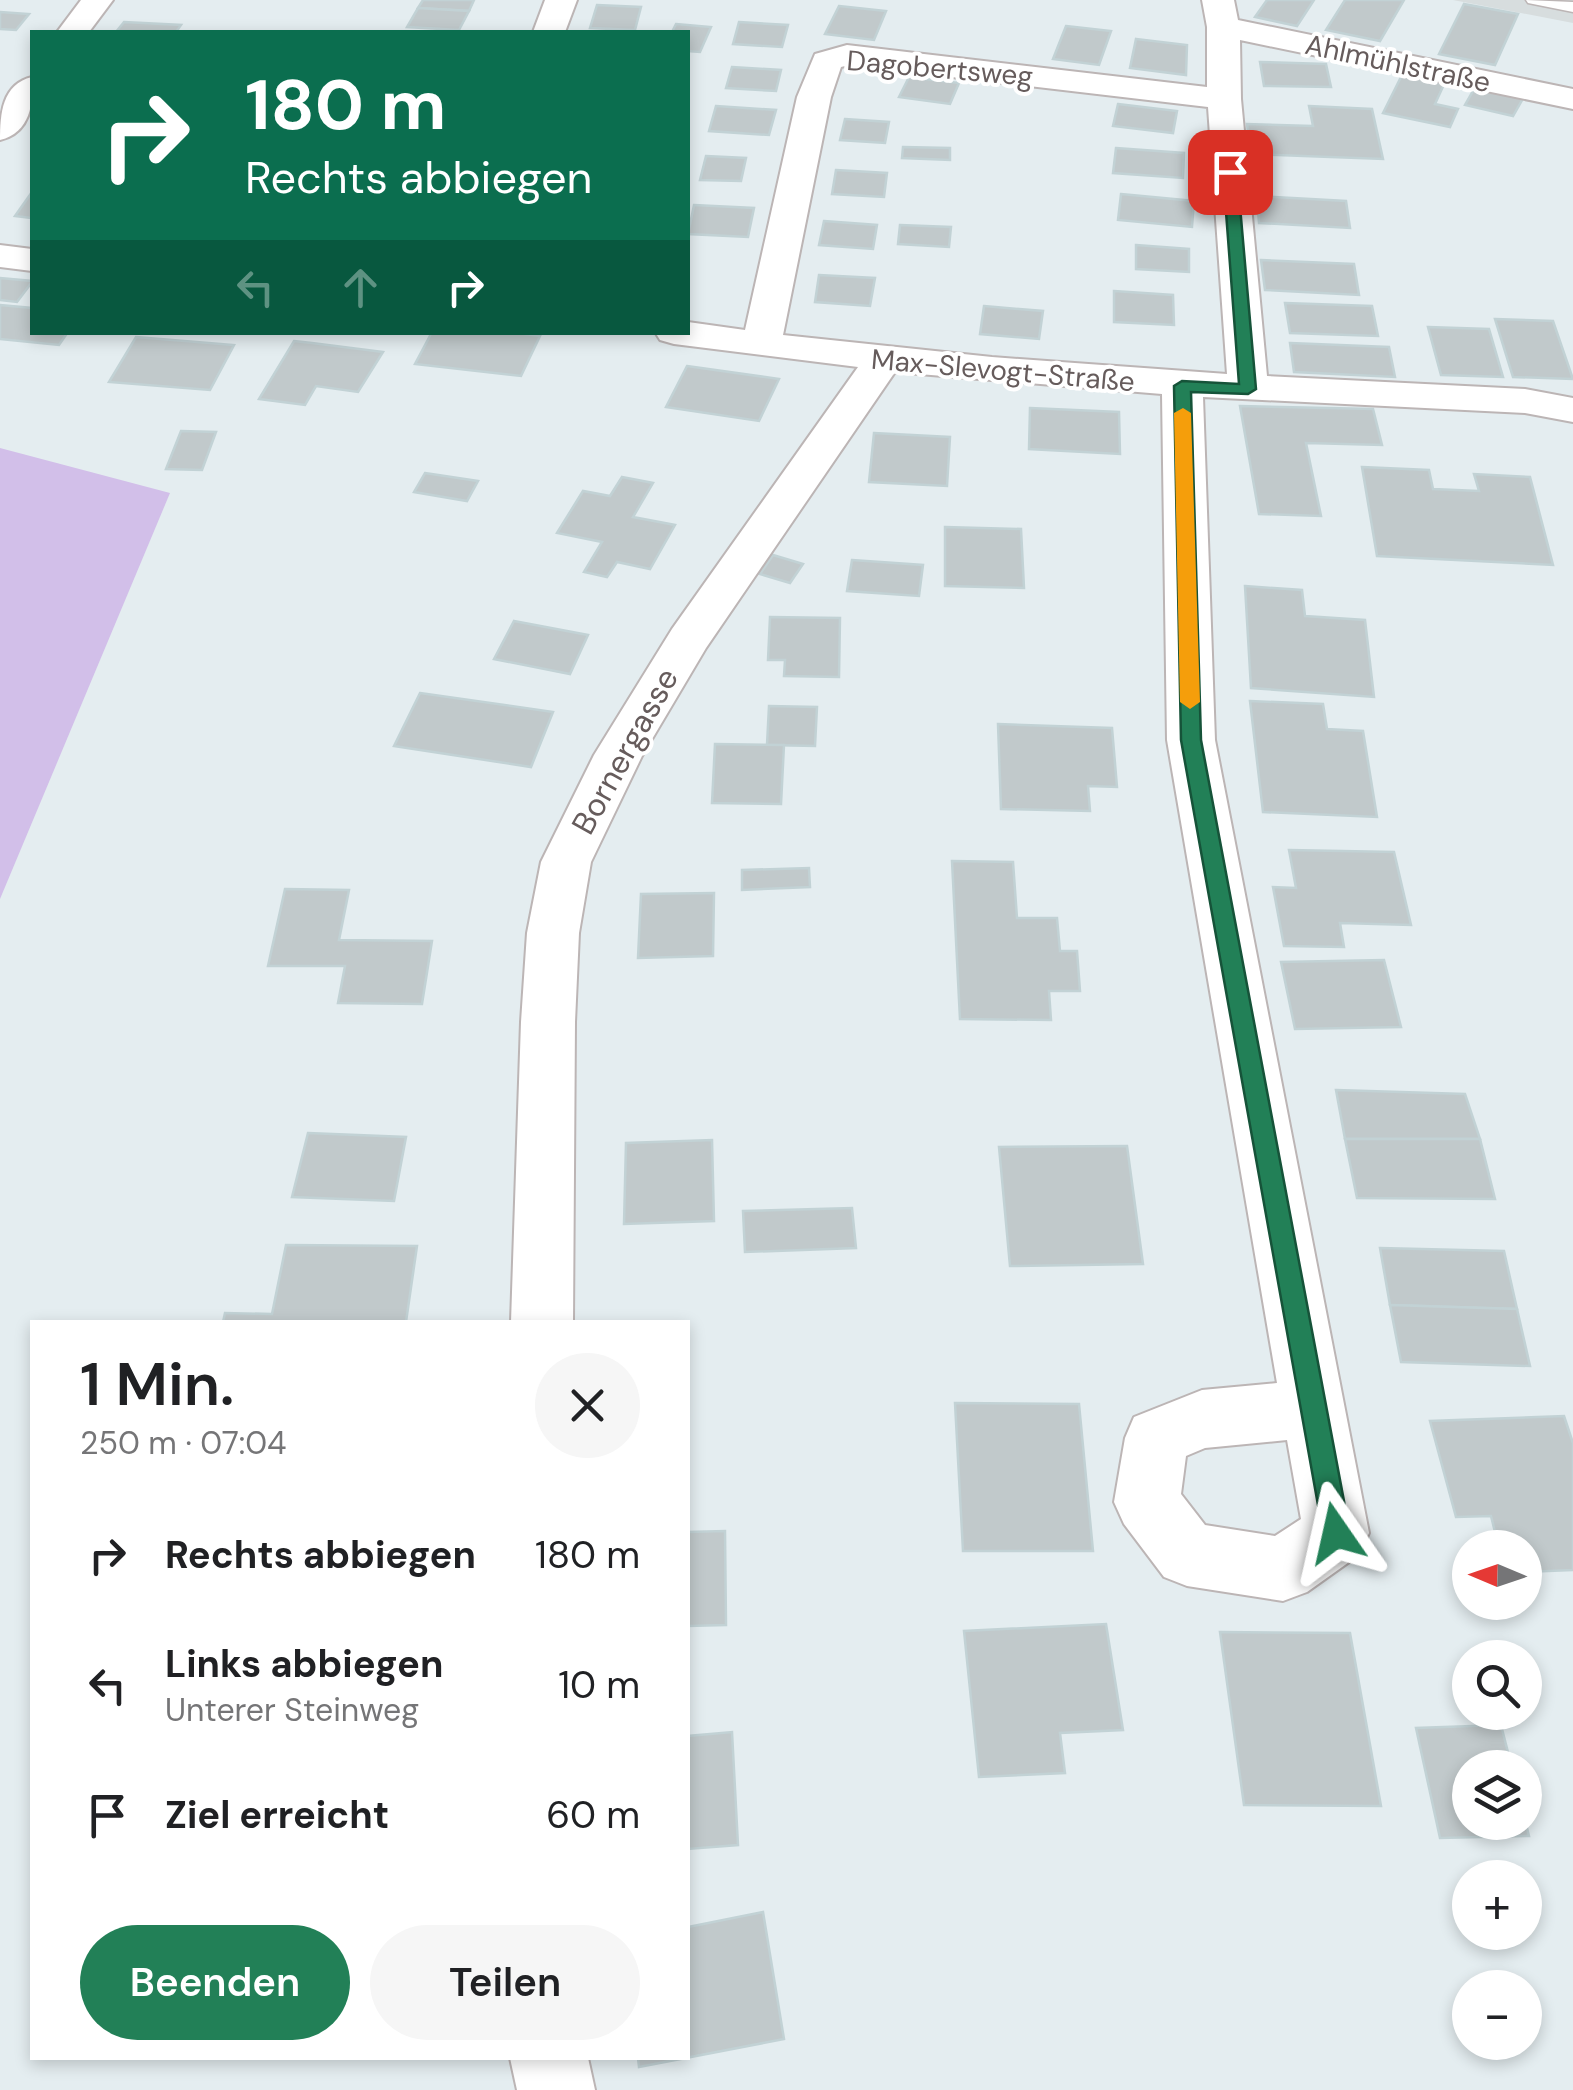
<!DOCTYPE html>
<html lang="de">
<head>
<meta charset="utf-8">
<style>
	:root { --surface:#fff; --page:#f6f6f6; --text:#202124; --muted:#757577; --accent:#228057 }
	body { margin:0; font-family:"DM Sans",sans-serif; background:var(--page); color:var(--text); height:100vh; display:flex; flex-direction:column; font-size:38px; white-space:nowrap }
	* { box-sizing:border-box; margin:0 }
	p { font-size:32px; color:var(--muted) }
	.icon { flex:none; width:55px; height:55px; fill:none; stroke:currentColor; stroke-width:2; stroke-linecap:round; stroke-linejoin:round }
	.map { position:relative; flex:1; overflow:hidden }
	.side { position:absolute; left:30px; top:1320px; width:660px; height:740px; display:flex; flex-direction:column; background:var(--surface); border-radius:0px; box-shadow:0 5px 15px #0003 }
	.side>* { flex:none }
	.top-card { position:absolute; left:30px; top:30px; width:660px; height:305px; border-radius:0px; box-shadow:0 5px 15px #0003; background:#0b6e4f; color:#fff; overflow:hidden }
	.needle { width:65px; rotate:272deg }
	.buttons { position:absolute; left:1452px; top:1530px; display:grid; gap:20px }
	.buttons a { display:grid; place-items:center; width:90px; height:90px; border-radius:50%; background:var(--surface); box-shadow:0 5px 15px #0003; font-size:50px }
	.pin { position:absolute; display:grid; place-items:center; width:85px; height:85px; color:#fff; margin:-42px; border-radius:20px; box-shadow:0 5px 15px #0006 }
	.me { position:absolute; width:110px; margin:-55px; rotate:349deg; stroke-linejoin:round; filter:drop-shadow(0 0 8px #0008) }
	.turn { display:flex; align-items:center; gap:35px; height:210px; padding:0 50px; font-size:45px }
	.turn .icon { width:130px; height:130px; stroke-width:2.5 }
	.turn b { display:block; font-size:70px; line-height:85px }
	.lanes { display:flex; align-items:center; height:95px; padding:0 50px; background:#0003; justify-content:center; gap:50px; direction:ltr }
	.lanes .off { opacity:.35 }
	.round { display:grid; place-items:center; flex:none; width:105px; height:105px; border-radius:52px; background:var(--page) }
	.head { display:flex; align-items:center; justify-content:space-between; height:170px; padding:0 50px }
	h1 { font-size:60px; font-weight:600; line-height:75px }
	.action { display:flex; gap:20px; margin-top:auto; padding:20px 50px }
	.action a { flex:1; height:115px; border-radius:60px; background:var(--accent); color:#fff; font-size:40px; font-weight:600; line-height:115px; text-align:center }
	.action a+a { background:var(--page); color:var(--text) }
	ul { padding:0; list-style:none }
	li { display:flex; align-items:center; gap:30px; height:130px; padding:0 50px }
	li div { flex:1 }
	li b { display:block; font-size:38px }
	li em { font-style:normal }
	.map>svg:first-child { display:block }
	.industrial { fill:#d7ddde }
	.green { fill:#d2bfe9 }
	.building { fill:#c1c9cb; stroke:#c2d2d5; stroke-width:2.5 }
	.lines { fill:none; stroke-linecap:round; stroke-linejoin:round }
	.service-casing { stroke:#bcb5b5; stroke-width:3 }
	.minor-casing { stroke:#bcb5b5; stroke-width:4 }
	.service { fill:#fff; fill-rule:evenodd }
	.minor { fill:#fff; fill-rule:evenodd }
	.route { fill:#228057; stroke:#165339; stroke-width:2.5 }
	.slow { fill:#f59e0b }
	.labels { text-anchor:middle; stroke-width:8; stroke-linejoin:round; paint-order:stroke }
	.far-street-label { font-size:28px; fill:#665c5c; stroke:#fff }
	.street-label { font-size:32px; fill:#665c5c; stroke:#fff }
</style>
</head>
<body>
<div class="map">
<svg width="1573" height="2090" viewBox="0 0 1573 2090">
	<rect width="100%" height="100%" fill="#e4edf0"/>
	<polygon class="industrial" points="1453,0 1573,0 1573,23"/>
	<polygon class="green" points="0,448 170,493 0,899"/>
	<g class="building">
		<polygon points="423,0 474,0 469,11 418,8"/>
		<polygon points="1267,0 1314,0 1297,26 1255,17"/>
		<polygon points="1345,0 1404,0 1380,41 1326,30"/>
		<polygon points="1464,4 1518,14 1495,65 1439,54"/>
		<polygon points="597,5 641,7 635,30 590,28"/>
		<polygon points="839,6 886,11 874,40 825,34"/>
		<polygon points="418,8 469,11 459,30 407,27"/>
		<polygon points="0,12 29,14 16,30 0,29"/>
		<polygon points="124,22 181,25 176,32 116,32"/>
		<polygon points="739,22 788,25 782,47 733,44"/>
		<polygon points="676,24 711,27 700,52 688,51 688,32 672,32"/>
		<polygon points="1066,26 1111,31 1099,65 1053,59"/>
		<polygon points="1136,39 1187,45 1186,75 1130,68"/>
		<polygon points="1260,62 1326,64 1331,87 1264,86"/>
		<polygon points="732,67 781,70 776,91 726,88"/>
		<polygon points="1404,71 1446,80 1435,104 1458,109 1450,127 1383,113"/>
		<polygon points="909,77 959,83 950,104 899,97"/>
		<polygon points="1477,84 1525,95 1513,116 1465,105"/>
		<polygon points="1118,104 1177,111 1173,133 1113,126"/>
		<polygon points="716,106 776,110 769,135 709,131"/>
		<polygon points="1309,106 1372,109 1383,159 1251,154 1247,124 1313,126"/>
		<polygon points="845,119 889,122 885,143 840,140"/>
		<polygon points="903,147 950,148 950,160 902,158"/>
		<polygon points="1116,148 1184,153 1183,178 1113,173"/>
		<polygon points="706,156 746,158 741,181 700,180"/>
		<polygon points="836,170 887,173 884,197 832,194"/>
		<polygon points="32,192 32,218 15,216"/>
		<polygon points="1121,194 1194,201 1192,227 1118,220"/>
		<polygon points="1257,196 1346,201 1350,228 1259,223"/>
		<polygon points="694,205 754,208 748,237 688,234"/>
		<polygon points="824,221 877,225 873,249 819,245"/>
		<polygon points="900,225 951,227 949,247 898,244"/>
		<polygon points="1136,245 1189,249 1189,272 1136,269"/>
		<polygon points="1261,260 1354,264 1359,295 1265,290"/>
		<polygon points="819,275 875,278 870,306 815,302"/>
		<polygon points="0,278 32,281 32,282 17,302 0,300"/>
		<polygon points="1114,291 1173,295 1174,325 1114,322"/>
		<polygon points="1285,303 1372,306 1378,336 1290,333"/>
		<polygon points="0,305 32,308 32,332 68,332 59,345 0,339"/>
		<polygon points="984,306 1043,311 1039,339 980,334"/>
		<polygon points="1495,319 1553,321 1573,379 1513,377"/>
		<polygon points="1428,327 1489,329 1503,377 1441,375"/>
		<polygon points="432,332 510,332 540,336 521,376 415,364"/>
		<polygon points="136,337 234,345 210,390 109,382"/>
		<polygon points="294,341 312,343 383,352 358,392 316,386 305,405 259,399"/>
		<polygon points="1290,343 1389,347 1395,377 1294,372"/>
		<polygon points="687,366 779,379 759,421 666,407"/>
		<polygon points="1240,406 1373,409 1382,445 1306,443 1321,516 1259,514"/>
		<polygon points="1030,408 1119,412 1120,454 1029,449"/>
		<polygon points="181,431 216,432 202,470 166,469"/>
		<polygon points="874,433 950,437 947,486 869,482"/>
		<polygon points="1362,467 1429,470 1433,489 1479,491 1474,474 1530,477 1553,565 1377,556"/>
		<polygon points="425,473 478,481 467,501 414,492"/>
		<polygon points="622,477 653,483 633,517 675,525 650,569 617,562 607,577 584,572 602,542 557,533 583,491 610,496"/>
		<polygon points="945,527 1021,529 1024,588 945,586"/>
		<polygon points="773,555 803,564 790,583 760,574"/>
		<polygon points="852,560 923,565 919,596 847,591"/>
		<polygon points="1245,586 1302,590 1305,616 1365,620 1374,697 1251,688"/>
		<polygon points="770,617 840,618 839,677 784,676 785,660 768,660"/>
		<polygon points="514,621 588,635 570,674 494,659"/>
		<polygon points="420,693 553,712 531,767 394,746"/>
		<polygon points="1250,701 1323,704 1327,729 1363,731 1377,817 1263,812"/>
		<polygon points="769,706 817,707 815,746 767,745"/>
		<polygon points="998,724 1112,728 1117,787 1088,786 1090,811 1001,809"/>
		<polygon points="715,744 784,745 781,804 712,803"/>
		<polygon points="1289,850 1394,852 1411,925 1340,923 1344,947 1284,946 1273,887 1296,888"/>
		<polygon points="952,861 1013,862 1017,918 1057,918 1060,951 1077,951 1080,991 1049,991 1051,1020 960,1019"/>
		<polygon points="809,868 810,887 742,890 742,870"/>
		<polygon points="285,889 349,890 339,940 432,941 422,1004 338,1003 345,966 268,966"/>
		<polygon points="714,893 713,956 638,958 641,894"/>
		<polygon points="1384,960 1401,1027 1295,1029 1281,962"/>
		<polygon points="1336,1090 1465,1094 1480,1139 1345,1139"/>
		<polygon points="308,1133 406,1137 394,1201 292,1197"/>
		<polygon points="1345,1139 1480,1139 1495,1199 1357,1198"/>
		<polygon points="712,1140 714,1221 624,1224 626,1143"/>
		<polygon points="1127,1146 1143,1264 1010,1266 999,1147"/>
		<polygon points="852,1208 856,1248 745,1252 743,1211"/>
		<polygon points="286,1245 417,1246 406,1322 223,1322 225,1313 272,1314"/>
		<polygon points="1380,1248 1504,1251 1517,1309 1390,1305"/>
		<polygon points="1390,1305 1517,1309 1530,1366 1401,1362"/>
		<polygon points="955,1403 1079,1404 1093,1551 963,1551"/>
		<polygon points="1564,1416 1573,1443 1573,1570 1525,1572 1525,1548 1499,1548 1491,1516 1456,1517 1430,1421"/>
		<polygon points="725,1531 726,1625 688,1626 688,1532"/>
		<polygon points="1106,1624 1123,1730 1060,1733 1065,1773 979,1777 964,1631"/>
		<polygon points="1220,1632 1350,1633 1381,1806 1244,1805"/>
		<polygon points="1501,1725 1512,1768 1470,1768 1470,1822 1525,1820 1529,1836 1440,1838 1416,1728"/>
		<polygon points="732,1732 738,1845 688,1849 688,1736"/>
		<polygon points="763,1912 784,2039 639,2067 638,2058 688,2058 688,1927"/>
	</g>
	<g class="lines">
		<defs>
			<polygon id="service" points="1526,0 1573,2 1573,12 1528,3"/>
			<g id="minor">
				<polygon points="81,0 113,0 89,32 57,32"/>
				<polygon points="545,0 577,0 565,32 533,32"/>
				<path d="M1202 0H1234L1238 20 1573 89V109L1240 40 1241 99 1267 376 1525 389 1573 398V422L1525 413 1203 397 1215 740 1369 1533 1359 1555 1307 1592 1283 1601 1187 1586 1164 1577 1124 1524 1114 1502 1125 1438 1134 1417 1202 1390 1277 1383 1167 740 1162 394 895 372 706 648 642 756 591 862 579 933 575 1022 573 1322H511L521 1022 527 933 541 862 594 755 672 629 858 367 674 344 660 340 655 332H688V322L745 330 797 97 815 54 847 45 1207 87V27ZM849 65 1208 107 1227 374 992 357 783 335 831 97 841 67ZM1287 1440 1301 1519 1275 1536 1205 1525 1181 1494 1186 1456 1205 1448Z"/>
				<path d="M32 77C34 103 30 133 0 140 0 114 2 84 32 77Z"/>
				<polygon points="0,245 32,249 32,271 0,267"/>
				<polygon points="510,2058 588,2058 595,2090 517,2090"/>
			</g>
		</defs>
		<use href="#service" class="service-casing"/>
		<use href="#minor" class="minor-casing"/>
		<use href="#service" class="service"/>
		<use href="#minor" class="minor"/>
	</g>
	<polygon class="route" points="1230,167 1237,172 1256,389 1248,394 1191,392 1201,740 1350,1533 1346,1542 1336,1546 1327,1542 1323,1533 1181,740 1174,386 1182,381 1239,384 1223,172"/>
	<polygon class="slow" points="1183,408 1191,413 1200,702 1190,709 1180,702 1174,413"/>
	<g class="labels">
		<g class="far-street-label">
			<text transform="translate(1398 63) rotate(12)" y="10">Ahlmühlstraße</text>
			<text transform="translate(940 68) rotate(5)" y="10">Dagobertsweg</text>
			<text transform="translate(1003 370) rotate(5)" y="10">Max-Slevogt-Straße</text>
		</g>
		<g class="street-label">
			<text transform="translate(625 751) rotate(-61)" y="11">Bornergasse</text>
		</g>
	</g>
</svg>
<div class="buttons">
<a><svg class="needle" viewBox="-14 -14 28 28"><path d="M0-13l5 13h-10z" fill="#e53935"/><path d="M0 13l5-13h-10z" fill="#757577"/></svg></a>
<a><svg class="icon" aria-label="search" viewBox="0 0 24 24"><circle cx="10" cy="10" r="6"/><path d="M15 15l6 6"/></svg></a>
<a><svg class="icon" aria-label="layers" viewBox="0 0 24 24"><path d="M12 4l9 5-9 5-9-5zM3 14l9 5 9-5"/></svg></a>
<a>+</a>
<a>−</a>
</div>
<div class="pin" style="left:1230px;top:172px;background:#d93025"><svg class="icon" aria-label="arrive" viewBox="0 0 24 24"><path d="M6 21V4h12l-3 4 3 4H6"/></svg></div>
<svg class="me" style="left:1336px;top:1533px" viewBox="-20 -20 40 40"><path d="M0-17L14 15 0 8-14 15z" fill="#228057" stroke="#fff" stroke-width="4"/></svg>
<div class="top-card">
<div class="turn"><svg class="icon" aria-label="right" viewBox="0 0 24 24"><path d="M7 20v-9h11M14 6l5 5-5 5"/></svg><div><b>180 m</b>Rechts abbiegen</div></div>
<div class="lanes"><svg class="icon off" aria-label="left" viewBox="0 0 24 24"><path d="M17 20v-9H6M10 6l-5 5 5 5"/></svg><svg class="icon off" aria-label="ahead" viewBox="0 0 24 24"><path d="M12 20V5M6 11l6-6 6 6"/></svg><svg class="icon" aria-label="right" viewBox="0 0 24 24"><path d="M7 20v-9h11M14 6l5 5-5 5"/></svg></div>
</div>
<section class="side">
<div class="head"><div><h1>1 Min.</h1><p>250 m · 07:04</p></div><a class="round"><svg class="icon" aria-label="close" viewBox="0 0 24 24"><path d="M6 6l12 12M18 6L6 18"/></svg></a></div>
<ul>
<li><svg class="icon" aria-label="right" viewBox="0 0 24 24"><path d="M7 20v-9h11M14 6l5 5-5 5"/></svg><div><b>Rechts abbiegen</b></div><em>180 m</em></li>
<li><svg class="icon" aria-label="left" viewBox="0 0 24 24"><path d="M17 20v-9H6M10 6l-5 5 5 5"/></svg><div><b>Links abbiegen</b><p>Unterer Steinweg</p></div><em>10 m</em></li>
<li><svg class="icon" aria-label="arrive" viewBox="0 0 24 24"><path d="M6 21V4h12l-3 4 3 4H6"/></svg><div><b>Ziel erreicht</b></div><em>60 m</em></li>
</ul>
<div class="action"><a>Beenden</a><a>Teilen</a></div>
</section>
</div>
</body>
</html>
